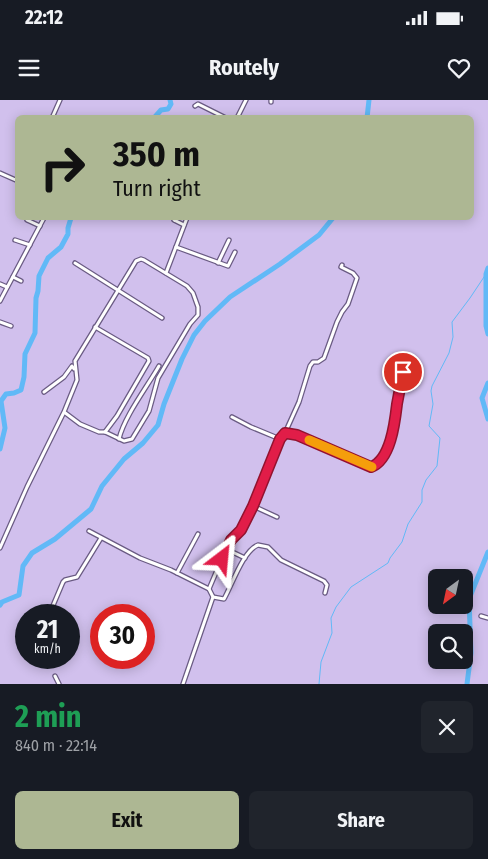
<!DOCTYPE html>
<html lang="en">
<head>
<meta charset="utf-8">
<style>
	:root { --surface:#171b24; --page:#20242c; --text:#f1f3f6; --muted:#9ea1a6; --accent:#adb793 }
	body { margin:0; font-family:"Fira Sans Condensed",sans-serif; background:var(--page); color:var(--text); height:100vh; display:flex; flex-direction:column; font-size:19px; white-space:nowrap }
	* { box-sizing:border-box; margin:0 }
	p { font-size:16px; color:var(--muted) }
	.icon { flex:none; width:28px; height:28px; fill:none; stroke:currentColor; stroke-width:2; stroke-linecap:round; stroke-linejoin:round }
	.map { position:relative; height:584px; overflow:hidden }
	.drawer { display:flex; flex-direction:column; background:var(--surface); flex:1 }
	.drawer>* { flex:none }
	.banner { position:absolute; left:15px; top:15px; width:459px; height:105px; border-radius:8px; box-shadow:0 2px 12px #0003; background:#adb793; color:#111; overflow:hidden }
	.needle { width:32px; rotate:213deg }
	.fabs { position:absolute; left:428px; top:469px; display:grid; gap:10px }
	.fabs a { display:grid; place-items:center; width:45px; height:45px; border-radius:8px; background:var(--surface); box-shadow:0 2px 12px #0003; font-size:25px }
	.speed { position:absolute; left:15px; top:504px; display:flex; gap:10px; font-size:25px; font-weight:700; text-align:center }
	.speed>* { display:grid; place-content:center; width:65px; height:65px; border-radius:50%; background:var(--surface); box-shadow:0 2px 12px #0003; line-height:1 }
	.speed small { font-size:12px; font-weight:400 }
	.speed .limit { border:8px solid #d22; background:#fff; color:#111 }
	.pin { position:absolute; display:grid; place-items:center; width:42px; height:42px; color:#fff; margin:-21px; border:2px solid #fff; border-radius:50%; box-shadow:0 1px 5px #0007 }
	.me { position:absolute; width:55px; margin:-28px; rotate:29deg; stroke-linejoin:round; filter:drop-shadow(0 0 4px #0008) }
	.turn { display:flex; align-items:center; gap:18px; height:105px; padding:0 15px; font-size:22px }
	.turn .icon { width:65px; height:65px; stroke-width:2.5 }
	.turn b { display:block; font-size:35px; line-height:42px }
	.round { display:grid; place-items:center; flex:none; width:52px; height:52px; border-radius:8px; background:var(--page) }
	.summary { display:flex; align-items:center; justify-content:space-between; height:85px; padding:0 15px }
	h1 { font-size:30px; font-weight:700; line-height:38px; color:#1e9e55 }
	.button { display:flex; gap:10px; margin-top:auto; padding:10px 15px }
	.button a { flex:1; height:58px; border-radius:8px; background:var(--accent); color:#111; font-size:20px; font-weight:700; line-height:58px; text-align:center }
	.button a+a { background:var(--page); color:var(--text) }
	.status { display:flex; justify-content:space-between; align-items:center; height:35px; padding:0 25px; background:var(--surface); direction:ltr }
	.status svg { height:14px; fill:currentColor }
	header { display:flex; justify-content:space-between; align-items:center; height:65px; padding:0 15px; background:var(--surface); font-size:22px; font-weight:700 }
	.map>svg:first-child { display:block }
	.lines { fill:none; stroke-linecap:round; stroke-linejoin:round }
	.stream { stroke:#61b9f7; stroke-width:1 }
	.river { stroke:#61b9f7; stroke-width:5 }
	.minor-casing { stroke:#6a5b83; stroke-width:5.5 }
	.minor { stroke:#fff; stroke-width:3 }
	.route-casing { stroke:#92132f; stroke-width:12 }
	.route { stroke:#e11d48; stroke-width:9 }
	.slow { stroke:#f59e0b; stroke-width:9 }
</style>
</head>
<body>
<div class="status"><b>22:12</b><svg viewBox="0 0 49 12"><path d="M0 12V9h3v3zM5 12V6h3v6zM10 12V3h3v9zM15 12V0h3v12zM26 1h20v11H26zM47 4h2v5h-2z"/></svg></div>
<header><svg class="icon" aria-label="menu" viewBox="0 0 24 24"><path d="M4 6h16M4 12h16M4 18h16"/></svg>Routely<svg class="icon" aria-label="heart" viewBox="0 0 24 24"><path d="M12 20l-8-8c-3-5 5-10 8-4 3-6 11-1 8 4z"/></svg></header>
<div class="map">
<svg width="488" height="584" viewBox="0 0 488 584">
	<rect width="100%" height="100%" fill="#d1c0ed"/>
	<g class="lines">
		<polyline class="stream" points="319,584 321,562 332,533 331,518 336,507 351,487 388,463 390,458 402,442 408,424 422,402 422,390 426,380 437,366 440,338 429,326 433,304 431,291 432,286 449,253 453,237 452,222 470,198 486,174"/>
		<g class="river">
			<polyline points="154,18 161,10 168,9 171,4 170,0"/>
			<polyline points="367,18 369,0"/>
			<polyline points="488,168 486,174 486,226 488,234"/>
			<polyline points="488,283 482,298 488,319"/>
			<polyline points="0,349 5,328 1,301 6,294 14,293 21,290 24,277 25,254 35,233 36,198 38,191 39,176 48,158 61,147 68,134 68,128 71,118"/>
			<polyline points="0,505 2,502 19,495 23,466 32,453 55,439 91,409 102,386 124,359 143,343 158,325 164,304 182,259 194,235 205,221 230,197 280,164 319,135 333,118"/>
			<polyline points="467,584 471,553 469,499 488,452"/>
		</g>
		<defs>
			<g id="minor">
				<polyline points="271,2 271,0"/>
				<polyline points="195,6 198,4 226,18"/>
				<polyline points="52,18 60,0"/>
				<polyline points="237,18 246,0"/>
				<polyline points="0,73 18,81"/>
				<polyline points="27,120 40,126"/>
				<polyline points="174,120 184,125"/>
				<polyline points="15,140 30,145"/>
				<polyline points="176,147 228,166 235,152"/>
				<polyline points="75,163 162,218"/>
				<polyline points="218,163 229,140"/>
				<polyline points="166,173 187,118"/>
				<polyline points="13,177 21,181"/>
				<polyline points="0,184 7,187"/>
				<polyline points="0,201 44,118"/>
				<polyline points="0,222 11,226"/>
				<polyline points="95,227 148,258 149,261 117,316 105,332"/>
				<polyline points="44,292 64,277 72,266 74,269"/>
				<polyline points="232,317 251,327 280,339"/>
				<polyline points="285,333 299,302 310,266 313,262 318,262 324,258 337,222 342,212 348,204 357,178 353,173 341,167 342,165"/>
				<path d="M119 339C124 317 147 287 159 266"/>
				<polyline points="253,406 277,417"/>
				<polyline points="89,431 140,458 171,470 209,489 213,497 183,584"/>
				<polyline points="0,448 27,387 64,312 77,280 75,261 136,161 141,159 144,160 187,186 193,193 198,207 198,215 190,224 158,278 149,311 132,339 124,341 105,332 99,332 80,324 64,312"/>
				<polyline points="226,449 245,458"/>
				<polyline points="177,473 198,434"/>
				<path d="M209 489 226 449 231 440 239 433 253 406 280 339 288 332 371 367C392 359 394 322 397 304 399 293 401 283 403 272"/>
				<path d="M213 497 224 499C232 485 243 451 258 445L268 447 281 460 324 481 327 485 325 493"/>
				<polyline points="49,515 63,482 65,480 77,477 101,438"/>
				<polyline points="481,516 488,518"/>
				<polyline points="55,576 59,584"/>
			</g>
		</defs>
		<use href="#minor" class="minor-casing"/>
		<use href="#minor" class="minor"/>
	</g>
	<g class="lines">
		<defs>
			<path id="route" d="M222 459 231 440 241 430 253 406 280 339 285 333 297 335 371 367C391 360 395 321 397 304 399 293 401 283 403 272"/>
		</defs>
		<use href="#route" class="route-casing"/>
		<use href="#route" class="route"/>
		<polyline class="slow" points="309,340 372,367"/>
	</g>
</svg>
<div class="fabs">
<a><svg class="needle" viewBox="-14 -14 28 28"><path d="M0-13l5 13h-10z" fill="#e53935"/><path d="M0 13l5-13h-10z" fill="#9ea1a6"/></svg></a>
<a><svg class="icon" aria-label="search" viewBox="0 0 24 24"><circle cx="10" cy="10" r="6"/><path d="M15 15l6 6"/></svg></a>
</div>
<div class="speed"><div>21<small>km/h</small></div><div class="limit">30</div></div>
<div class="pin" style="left:403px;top:272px;background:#d93025"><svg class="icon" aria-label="arrive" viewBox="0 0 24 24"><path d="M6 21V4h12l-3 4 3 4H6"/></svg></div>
<svg class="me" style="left:222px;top:459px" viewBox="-20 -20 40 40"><path d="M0-17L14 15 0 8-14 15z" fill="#e11d48" stroke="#fff" stroke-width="4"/></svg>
<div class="banner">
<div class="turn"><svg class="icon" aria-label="right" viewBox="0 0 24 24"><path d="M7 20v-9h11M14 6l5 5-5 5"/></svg><div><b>350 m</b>Turn right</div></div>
</div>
</div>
<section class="drawer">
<div class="summary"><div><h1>2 min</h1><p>840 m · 22:14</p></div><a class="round"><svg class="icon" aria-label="close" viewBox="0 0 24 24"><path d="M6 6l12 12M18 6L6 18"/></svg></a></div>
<div class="button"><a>Exit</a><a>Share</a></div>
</section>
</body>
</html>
